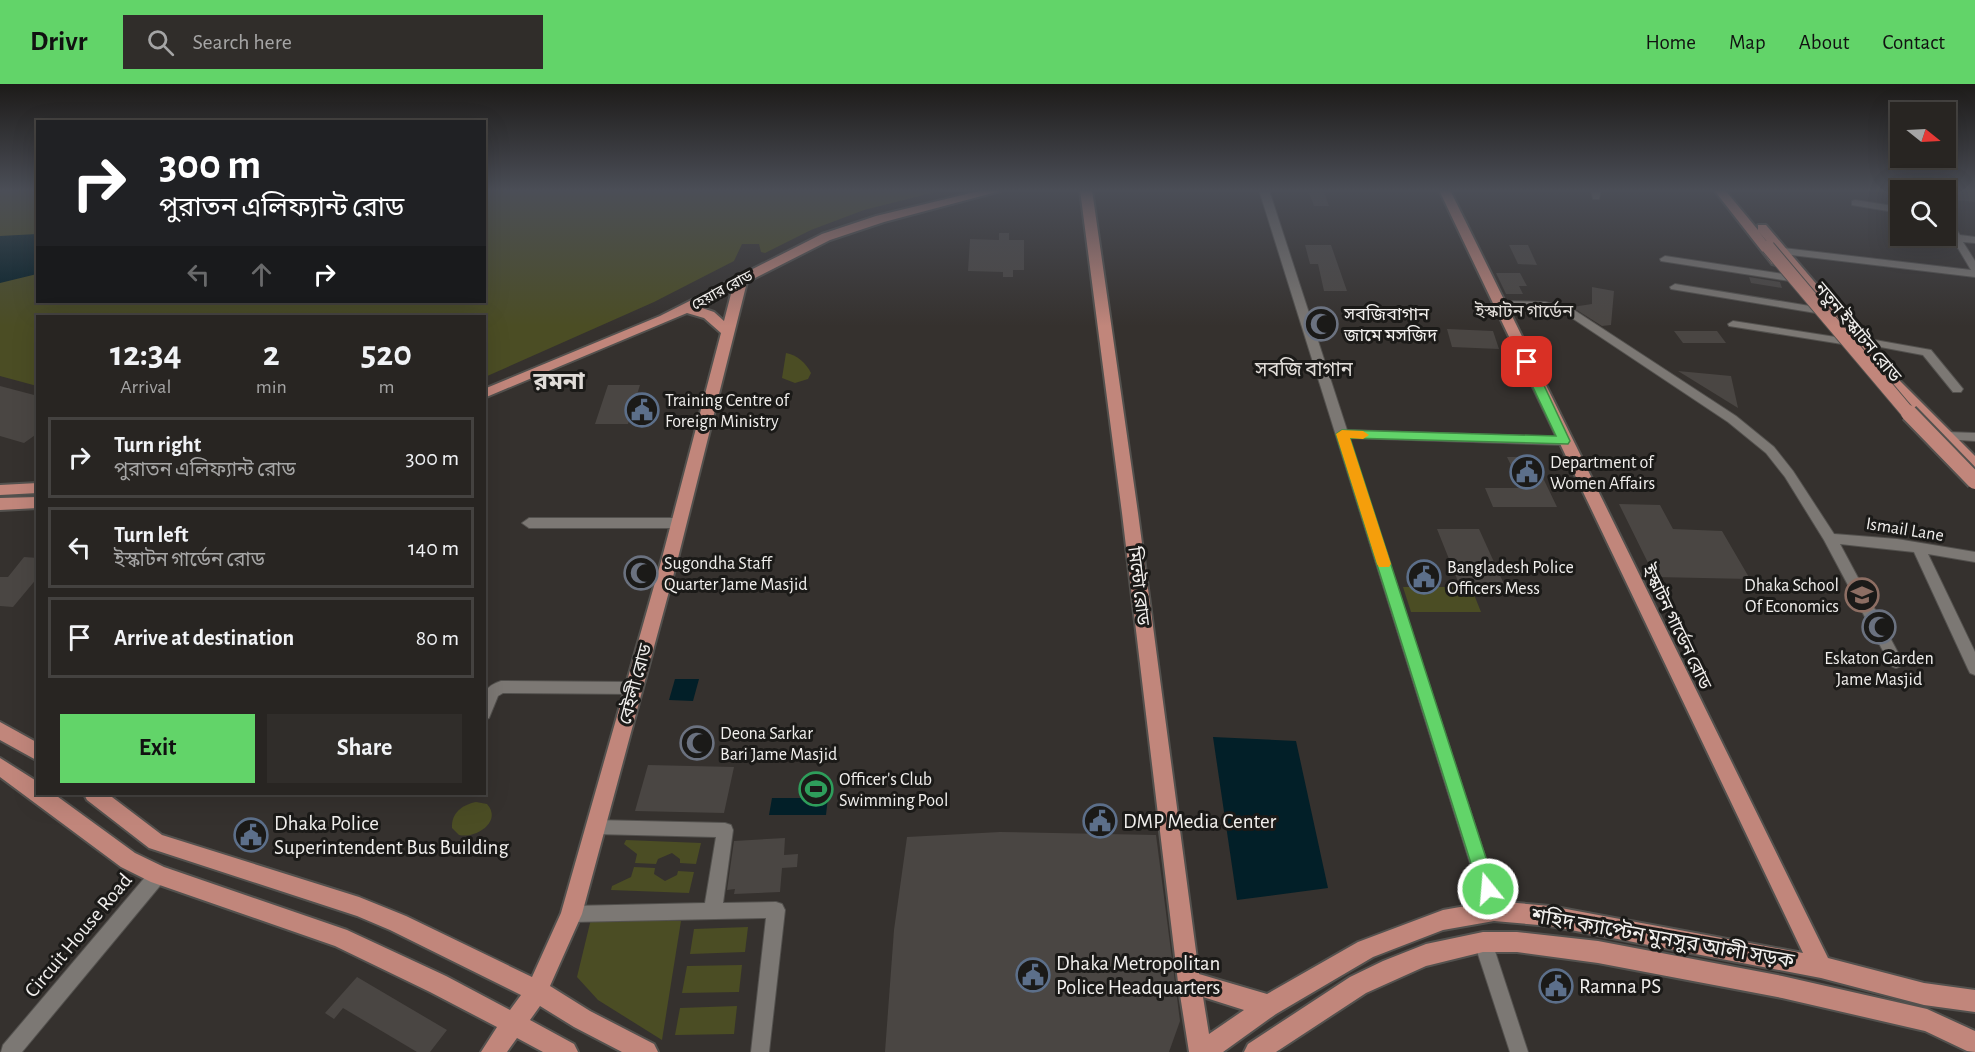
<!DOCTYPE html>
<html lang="en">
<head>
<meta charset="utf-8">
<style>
	:root { --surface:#282522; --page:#302d2a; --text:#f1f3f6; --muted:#a5a5a5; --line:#444240; --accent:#62d469 }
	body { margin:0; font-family:"Alegreya Sans","Noto Sans Bengali",sans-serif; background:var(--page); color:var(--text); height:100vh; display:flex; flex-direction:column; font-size:22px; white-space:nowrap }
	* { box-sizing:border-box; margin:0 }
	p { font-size:20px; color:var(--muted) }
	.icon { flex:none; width:33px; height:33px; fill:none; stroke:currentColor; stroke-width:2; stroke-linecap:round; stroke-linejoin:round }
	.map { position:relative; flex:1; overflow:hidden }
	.side { position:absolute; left:36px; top:231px; width:450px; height:480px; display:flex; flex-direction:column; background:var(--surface); border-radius:0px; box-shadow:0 6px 24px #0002,0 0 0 2px var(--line) }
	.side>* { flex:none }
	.top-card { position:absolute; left:36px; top:36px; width:450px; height:183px; border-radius:0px; box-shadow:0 6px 24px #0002,0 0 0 2px var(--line); background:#202124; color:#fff; overflow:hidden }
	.needle { width:39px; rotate:108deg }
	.tools { position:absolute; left:1890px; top:18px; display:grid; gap:12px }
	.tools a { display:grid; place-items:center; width:66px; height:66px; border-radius:0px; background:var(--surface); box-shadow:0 6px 24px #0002,0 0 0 2px var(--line); font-size:30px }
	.pin { position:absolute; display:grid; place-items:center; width:51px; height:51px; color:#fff; margin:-26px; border-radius:12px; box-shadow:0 3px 9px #0006 }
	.me { position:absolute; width:66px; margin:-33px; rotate:343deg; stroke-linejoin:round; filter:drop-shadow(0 0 4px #0008) }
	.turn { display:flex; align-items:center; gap:21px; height:126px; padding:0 24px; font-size:27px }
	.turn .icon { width:78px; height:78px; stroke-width:2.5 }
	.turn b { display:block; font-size:42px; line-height:51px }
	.lanes { display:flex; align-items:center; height:57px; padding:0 24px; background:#0003; justify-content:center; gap:30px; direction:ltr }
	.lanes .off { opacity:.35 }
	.eta { display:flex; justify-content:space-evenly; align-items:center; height:102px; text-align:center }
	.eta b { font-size:36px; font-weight:600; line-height:42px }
	.cta { display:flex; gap:12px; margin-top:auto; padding:12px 24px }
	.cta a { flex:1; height:69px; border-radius:0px; background:var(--accent); color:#111; font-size:24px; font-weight:600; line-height:69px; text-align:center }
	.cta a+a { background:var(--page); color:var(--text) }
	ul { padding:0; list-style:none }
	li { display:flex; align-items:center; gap:18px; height:81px; margin:0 12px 9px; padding:0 12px; border:3px solid var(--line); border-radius:0px }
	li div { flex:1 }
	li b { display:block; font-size:22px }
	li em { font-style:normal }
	header { display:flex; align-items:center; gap:36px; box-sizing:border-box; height:84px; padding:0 30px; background:var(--accent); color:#111 }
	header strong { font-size:28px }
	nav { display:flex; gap:33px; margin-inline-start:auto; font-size:21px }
	.search { width:420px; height:54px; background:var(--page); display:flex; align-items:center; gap:15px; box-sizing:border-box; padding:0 21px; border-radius:0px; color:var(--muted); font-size:22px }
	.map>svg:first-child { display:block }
	.green { fill:#4b4d24 }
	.water { fill:#021f28 }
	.building { fill:#4a4643 }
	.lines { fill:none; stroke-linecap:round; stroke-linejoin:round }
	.minor-casing { stroke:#53514e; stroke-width:2 }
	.major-casing { stroke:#53514e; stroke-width:4 }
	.minor { fill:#7c7874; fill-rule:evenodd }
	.major { fill:#c1867b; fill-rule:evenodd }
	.major-bridge-far1-casing { stroke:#53514e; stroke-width:15; stroke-linecap:butt }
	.major-bridge-casing { stroke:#53514e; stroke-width:20; stroke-linecap:butt }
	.major-bridge-far1 { stroke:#c1867b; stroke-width:13 }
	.major-bridge { stroke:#c1867b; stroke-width:16 }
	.route { fill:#62d469; stroke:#408a44; stroke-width:1.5 }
	.slow { fill:#f59e0b }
	.labels { text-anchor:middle; stroke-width:6; stroke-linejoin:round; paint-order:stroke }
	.far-street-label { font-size:15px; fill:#f1efed; stroke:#1b1a18 }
	.far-quarter-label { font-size:18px; fill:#e0dcd8; stroke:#1b1a18 }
	.poi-label { font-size:18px; fill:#f1efed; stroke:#1b1a18; text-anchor:start }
	.street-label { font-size:18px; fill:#f1efed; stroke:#1b1a18 }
	.neighbourhood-label { font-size:20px; fill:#e0dcd8; stroke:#1b1a18 }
	.near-poi-label { font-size:21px; fill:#f1efed; stroke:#1b1a18; text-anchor:start }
	.near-street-label { font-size:21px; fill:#f1efed; stroke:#1b1a18 }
	.district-label { font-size:24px; font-weight:bold; fill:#e0dcd8; stroke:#1b1a18 }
</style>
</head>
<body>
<header>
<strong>Drivr</strong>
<div class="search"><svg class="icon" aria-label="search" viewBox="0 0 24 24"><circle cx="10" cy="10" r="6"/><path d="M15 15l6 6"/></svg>Search here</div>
<nav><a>Home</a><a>Map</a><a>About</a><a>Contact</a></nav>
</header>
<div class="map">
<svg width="1975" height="968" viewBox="0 0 1975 968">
	<rect width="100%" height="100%" fill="#35312e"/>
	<g class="green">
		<polygon points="0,106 37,106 38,218 484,218 485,106 944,106 864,126 811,146 765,169 761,168 759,160 742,160 734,177 654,218 485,293 484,232 38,232 37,302 0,292"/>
		<path d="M786 269C797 271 806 279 811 289L808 295 795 299 782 294Z"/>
		<polygon points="1403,503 1471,503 1481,528 1411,528"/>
		<path d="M476 718 487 720C503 738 475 755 459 751L452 744C451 729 462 721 476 718Z"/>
		<polygon points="626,756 701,759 696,780 680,779 680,775 672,769 658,775 656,780 635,779 637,770 624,760"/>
		<polygon points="634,783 655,784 654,790 665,797 677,791 678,787 694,788 689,809 611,806 612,802 631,793"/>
		<polygon points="591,835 681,837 662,956 598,916 577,893"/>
		<polygon points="748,843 745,868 690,870 694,845"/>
		<polygon points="742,881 739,908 682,909 687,882"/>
		<polygon points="737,922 734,950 675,951 680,924"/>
	</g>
	<g class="water">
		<polygon points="37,150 37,190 0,199 0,152"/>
		<polygon points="675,595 699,595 693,617 669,616"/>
		<polygon points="1213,653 1296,657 1328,804 1237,816"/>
		<polygon points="805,695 830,695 826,731 769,731 772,714 803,714"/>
	</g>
	<g class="building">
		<polygon points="1929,106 1975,106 1975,118 1946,115 1946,106"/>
		<polygon points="1309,108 1324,108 1329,122 1314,122"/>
		<polygon points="999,149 1009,149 1009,156 1024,156 1024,186 1013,186 1013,193 1003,193 1003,188 968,187 970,155 999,156"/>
		<polygon points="1305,161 1331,161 1347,207 1324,207 1318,180 1310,180"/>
		<polygon points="1509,161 1528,161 1537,181 1518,180"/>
		<polygon points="1496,189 1520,189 1527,202 1519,202 1523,210 1506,210"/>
		<polygon points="1749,193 1780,198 1782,204 1751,199"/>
		<polygon points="1592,203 1614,207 1611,241 1602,242 1572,223 1592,220"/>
		<polygon points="1313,233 1328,233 1333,248 1318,248"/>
		<polygon points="1447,245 1493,247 1499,265 1452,263"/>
		<polygon points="1674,247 1717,247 1726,259 1683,259"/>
		<polygon points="1678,287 1731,292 1738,324"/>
		<polygon points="608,301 640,301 628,340 595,340"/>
		<polygon points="0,302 38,312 38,349 24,359 0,352"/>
		<polygon points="1507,373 1533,373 1557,423 1493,423 1485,404 1522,404"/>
		<polygon points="1619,420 1660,421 1673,445 1722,447 1750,495 1655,493"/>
		<polygon points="1437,445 1479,445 1508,509 1463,510"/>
		<polygon points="24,473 38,474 38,493 13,523 0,522 0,493 8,493"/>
		<polygon points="648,681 734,683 724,729 635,727"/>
		<polygon points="1000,748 1156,751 1180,937 1169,968 885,968 894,846 907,753"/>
		<polygon points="785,754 784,771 798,770 797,783 782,784 780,808 734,810 735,805 727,806 734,757"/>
		<polygon points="357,893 447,946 430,968 417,968 343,924 334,935 325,929"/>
	</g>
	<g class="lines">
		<defs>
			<g id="minor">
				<polygon points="1259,106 1269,106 1347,346 1564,353 1570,357 1564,361 1349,354 1503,827 1500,833 1494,835 1488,833 1485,827"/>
				<polygon points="1591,106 1601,106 1599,115 1593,115"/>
				<polygon points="1855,116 1900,123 1900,129 1852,121 1852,117"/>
				<polygon points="1946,134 1949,135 1960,151 1975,153 1975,159 1963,158 1975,177 1975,193 1783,170 1778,167 1783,164 1971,186 1946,144"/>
				<polygon points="1665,172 1790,191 1795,194 1790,197 1661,177 1660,175"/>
				<polygon points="1675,200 1816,223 1821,226 1816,229 1671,205 1670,203"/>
				<polygon points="1499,217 1545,218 1574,226 1736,332 1774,363 1793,387 1834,450 1897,455 1975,468 1975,478 1928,470 1975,568 1975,591 1970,589 1968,585 1914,468 1840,460 1903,578 1901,582 1896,584 1891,582 1824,456 1785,393 1766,369 1728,338 1566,230 1545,224 1495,222 1495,218"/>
				<polygon points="1733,237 1842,254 1848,257 1842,260 1729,242 1728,240"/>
				<polygon points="1858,253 1931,266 1963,305 1961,308 1953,308 1923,271 1854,258 1853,256"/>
				<polygon points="1947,348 1975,349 1975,357 1943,355 1941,352 1943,349"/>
				<polygon points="529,434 678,434 685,439 678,444 529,444 522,439"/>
				<path d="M501 597 634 598 639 600 641 604 639 608 634 610 503 609 498 612 489 634 484 636C484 616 479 604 501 597Z"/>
				<polygon points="595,736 725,739 731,741 733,746 723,819 776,818 782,820 785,826 769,968 751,968 766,834 571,838 565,836 562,830 565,824 571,822 705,819 716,753 595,750 589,748 587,743 589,738"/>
				<polygon points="158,783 164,785 166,791 164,797 22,968 1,968 3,961 152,785"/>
				<polygon points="1483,849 1489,852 1492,858 1528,968 1510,968 1474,858 1477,852"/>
			</g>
			<g id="major">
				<path d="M983 106H1004L884 138 830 156 747 198 678 474 582 830 550 902 590 927 654 960 658 968H622L574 943 540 922 530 936 574 960 578 968H543L517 954 507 968H481L497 943 430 908 335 862 151 798 121 783 0 693V674L38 698V710H54L135 769 164 783 347 846 446 892 510 926 521 911 390 846 357 832 149 764 87 716 84 710H108L162 751 359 813 406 832 532 893 561 829 662 474 721 249 704 234 687 229 484 314V305L660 232 822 150 876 132ZM732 206 724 237 714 228 699 223Z"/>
				<path d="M1080 106H1092L1138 429 1199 890 1267 910 1358 858 1443 826 1494 817 1550 822 1803 869 1439 106H1450L1828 874 1924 899 1975 906V928L1924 921 1821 894 1550 842 1494 837 1443 846 1373 873 1276 930 1223 968H1189L1178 898 1122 429ZM1203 913 1244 926 1209 950Z"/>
				<polygon points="1714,106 1725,106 1758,146 1758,141 1766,141 1894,291 1975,372 1975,386 1970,385 1884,297 1759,148 1782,177 1776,181 1772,180"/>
				<polygon points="38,399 38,409 0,411 0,401"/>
				<polygon points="38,413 38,424 0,426 0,414"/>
				<polygon points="0,638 38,659 38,677 0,656"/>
				<polygon points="1483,848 1517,848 1598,857 1782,892 1927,925 1975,947 1975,968 1967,967 1925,947 1782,914 1598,879 1517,868 1483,868 1426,882 1366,909 1276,968 1244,968 1248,960 1350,893 1383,877 1426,860"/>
			</g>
		</defs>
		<use href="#minor" class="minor-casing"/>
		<use href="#major" class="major-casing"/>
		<use href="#minor" class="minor"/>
		<use href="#major" class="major"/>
		<defs>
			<polyline id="major-bridge-far1" points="1768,163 1910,331"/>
			<polyline id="major-bridge" points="1909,329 1975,397"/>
		</defs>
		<use href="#major-bridge-far1" class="major-bridge-far1-casing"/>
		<use href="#major-bridge" class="major-bridge-casing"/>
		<use href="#major-bridge-far1" class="major-bridge-far1"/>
		<use href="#major-bridge" class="major-bridge"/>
	</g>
	<linearGradient id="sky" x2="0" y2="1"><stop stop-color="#1d1b19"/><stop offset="0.44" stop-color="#4b4e57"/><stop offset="1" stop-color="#4b4e57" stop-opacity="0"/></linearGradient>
	<rect width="1975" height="242" fill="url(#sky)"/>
	<polygon class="route" points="1527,275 1533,278 1570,357 1568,360 1350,354 1496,805 1494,811 1488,813 1481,811 1479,805 1336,350 1342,346 1556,352 1521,278"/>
	<polygon class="slow" points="1342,346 1363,347 1369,351 1363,355 1350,354 1391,480 1389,483 1379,483 1377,480 1336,350"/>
	<defs>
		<symbol id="mosque-ring" viewBox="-11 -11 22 22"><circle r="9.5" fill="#1b1a18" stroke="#6b7280" stroke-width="1.5"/><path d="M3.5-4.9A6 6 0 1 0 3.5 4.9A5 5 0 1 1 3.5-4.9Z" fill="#6b7280"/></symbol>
		<symbol id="civic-ring" viewBox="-11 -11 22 22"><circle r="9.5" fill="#1b1a18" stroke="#5c6f8a" stroke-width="1.5"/><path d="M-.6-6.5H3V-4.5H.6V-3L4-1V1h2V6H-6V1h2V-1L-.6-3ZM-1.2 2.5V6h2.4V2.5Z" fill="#5c6f8a"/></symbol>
		<symbol id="school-ring" viewBox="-11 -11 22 22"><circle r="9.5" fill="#1b1a18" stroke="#8d6e63" stroke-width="1.5"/><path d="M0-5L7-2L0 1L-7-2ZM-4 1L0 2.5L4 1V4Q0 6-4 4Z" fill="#8d6e63"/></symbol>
		<symbol id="stadium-ring" viewBox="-11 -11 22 22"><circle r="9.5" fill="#1b1a18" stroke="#2e9e5b" stroke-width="1.5"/><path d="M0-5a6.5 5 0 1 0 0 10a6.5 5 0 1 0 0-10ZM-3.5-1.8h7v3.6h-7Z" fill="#2e9e5b"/></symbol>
	</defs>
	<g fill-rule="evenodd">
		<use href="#mosque-ring" x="1302" y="221" width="38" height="38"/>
		<use href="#civic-ring" x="623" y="307" width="38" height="38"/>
		<use href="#civic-ring" x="1508" y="369" width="38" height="38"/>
		<use href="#mosque-ring" x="622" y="470" width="38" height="38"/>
		<use href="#civic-ring" x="1405" y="474" width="38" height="38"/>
		<use href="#school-ring" x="1843" y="492" width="38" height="38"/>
		<use href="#mosque-ring" x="1860" y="524" width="38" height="38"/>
		<use href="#mosque-ring" x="678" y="640" width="38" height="38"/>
		<use href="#stadium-ring" x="797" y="686" width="38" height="38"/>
		<use href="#civic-ring" x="1081" y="718" width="38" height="38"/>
		<use href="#civic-ring" x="232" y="732" width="38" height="38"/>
		<use href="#civic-ring" x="1014" y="872" width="38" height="38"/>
		<use href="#civic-ring" x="1537" y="883" width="38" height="38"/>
	</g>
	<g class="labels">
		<g class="far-street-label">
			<text transform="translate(722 206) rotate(-28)" y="5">হেয়ার রোড</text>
		</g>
		<g class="far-quarter-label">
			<text x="1524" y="233">ইস্কাটন গার্ডেন</text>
		</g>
		<g class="poi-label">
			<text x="1344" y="236">সবজিবাগান<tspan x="1344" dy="21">জামে মসজিদ</tspan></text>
			<text x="665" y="322">Training Centre of<tspan x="665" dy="21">Foreign Ministry</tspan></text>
			<text x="1550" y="384">Department of<tspan x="1550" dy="21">Women Affairs</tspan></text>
			<text x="664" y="485">Sugondha Staff<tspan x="664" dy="21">Quarter Jame Masjid</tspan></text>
			<text x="1447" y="489">Bangladesh Police<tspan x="1447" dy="21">Officers Mess</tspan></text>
			<text x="1839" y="507" text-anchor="end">Dhaka School<tspan x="1839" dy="21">Of Economics</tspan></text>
			<text x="1879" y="580" text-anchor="middle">Eskaton Garden<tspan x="1879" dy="21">Jame Masjid</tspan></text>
			<text x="720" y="655">Deona Sarkar<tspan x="720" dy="21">Bari Jame Masjid</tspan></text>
			<text x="839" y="701">Officer's Club<tspan x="839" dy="21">Swimming Pool</tspan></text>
		</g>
		<g class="street-label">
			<text transform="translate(1858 248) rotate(50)" y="6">নতুন ইস্কাটন রোড</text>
			<text transform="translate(1905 445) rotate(9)" y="6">Ismail Lane</text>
			<text transform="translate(1139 502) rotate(83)" y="6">মিন্টো রোড</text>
			<text transform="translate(1677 543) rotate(64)" y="6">ইস্কাটন গার্ডেন রোড</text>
			<text transform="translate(635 600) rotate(-75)" y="6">বেইলী রোড</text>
		</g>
		<g class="neighbourhood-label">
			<text x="1304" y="292">সবজি বাগান</text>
		</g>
		<g class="near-poi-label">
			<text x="1123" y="744">DMP Media Center</text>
			<text x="274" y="746">Dhaka Police<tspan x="274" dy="24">Superintendent Bus Building</tspan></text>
			<text x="1056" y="886">Dhaka Metropolitan<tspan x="1056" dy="24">Police Headquarters</tspan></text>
			<text x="1579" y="909">Ramna PS</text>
		</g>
		<g class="near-street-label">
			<text transform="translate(78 851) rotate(-50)" y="7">Circuit House Road</text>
			<text transform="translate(1663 854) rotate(10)" y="7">শহিদ ক্যাপ্টেন মুনসুর আলী সড়ক</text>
		</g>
		<g class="district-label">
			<text x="559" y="305">রমনা</text>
		</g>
	</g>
</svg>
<div class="tools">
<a><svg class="needle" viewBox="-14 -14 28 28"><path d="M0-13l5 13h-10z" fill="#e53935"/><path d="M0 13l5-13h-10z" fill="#a5a5a5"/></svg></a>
<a><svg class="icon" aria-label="search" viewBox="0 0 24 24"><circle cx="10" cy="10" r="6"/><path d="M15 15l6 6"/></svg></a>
</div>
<div class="pin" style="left:1527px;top:278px;background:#d93025"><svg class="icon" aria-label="arrive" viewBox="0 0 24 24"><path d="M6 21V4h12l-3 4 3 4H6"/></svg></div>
<svg class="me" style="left:1488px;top:805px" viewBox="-20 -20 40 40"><circle r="17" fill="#62d469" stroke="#fff" stroke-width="3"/><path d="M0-11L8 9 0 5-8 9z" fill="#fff"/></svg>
<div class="top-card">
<div class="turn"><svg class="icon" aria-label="right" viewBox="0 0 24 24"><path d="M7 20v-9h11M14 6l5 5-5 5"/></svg><div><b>300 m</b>পুরাতন এলিফ্যান্ট রোড</div></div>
<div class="lanes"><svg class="icon off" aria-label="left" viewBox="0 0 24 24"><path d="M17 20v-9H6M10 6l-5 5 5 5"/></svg><svg class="icon off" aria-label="ahead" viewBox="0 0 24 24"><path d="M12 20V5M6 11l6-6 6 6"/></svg><svg class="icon" aria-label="right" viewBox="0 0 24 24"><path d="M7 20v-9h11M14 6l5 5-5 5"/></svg></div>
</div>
<section class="side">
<div class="eta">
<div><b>12:34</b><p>Arrival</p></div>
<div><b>2</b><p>min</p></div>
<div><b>520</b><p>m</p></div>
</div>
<ul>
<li><svg class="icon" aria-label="right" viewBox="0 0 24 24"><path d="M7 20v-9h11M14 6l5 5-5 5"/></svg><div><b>Turn right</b><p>পুরাতন এলিফ্যান্ট রোড</p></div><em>300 m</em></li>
<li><svg class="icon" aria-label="left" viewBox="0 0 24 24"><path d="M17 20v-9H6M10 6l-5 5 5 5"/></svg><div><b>Turn left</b><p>ইস্কাটন গার্ডেন রোড</p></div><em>140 m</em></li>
<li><svg class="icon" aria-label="arrive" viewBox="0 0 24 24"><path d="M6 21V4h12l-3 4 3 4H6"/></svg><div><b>Arrive at destination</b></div><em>80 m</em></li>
</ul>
<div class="cta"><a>Exit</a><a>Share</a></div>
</section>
</div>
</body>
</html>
